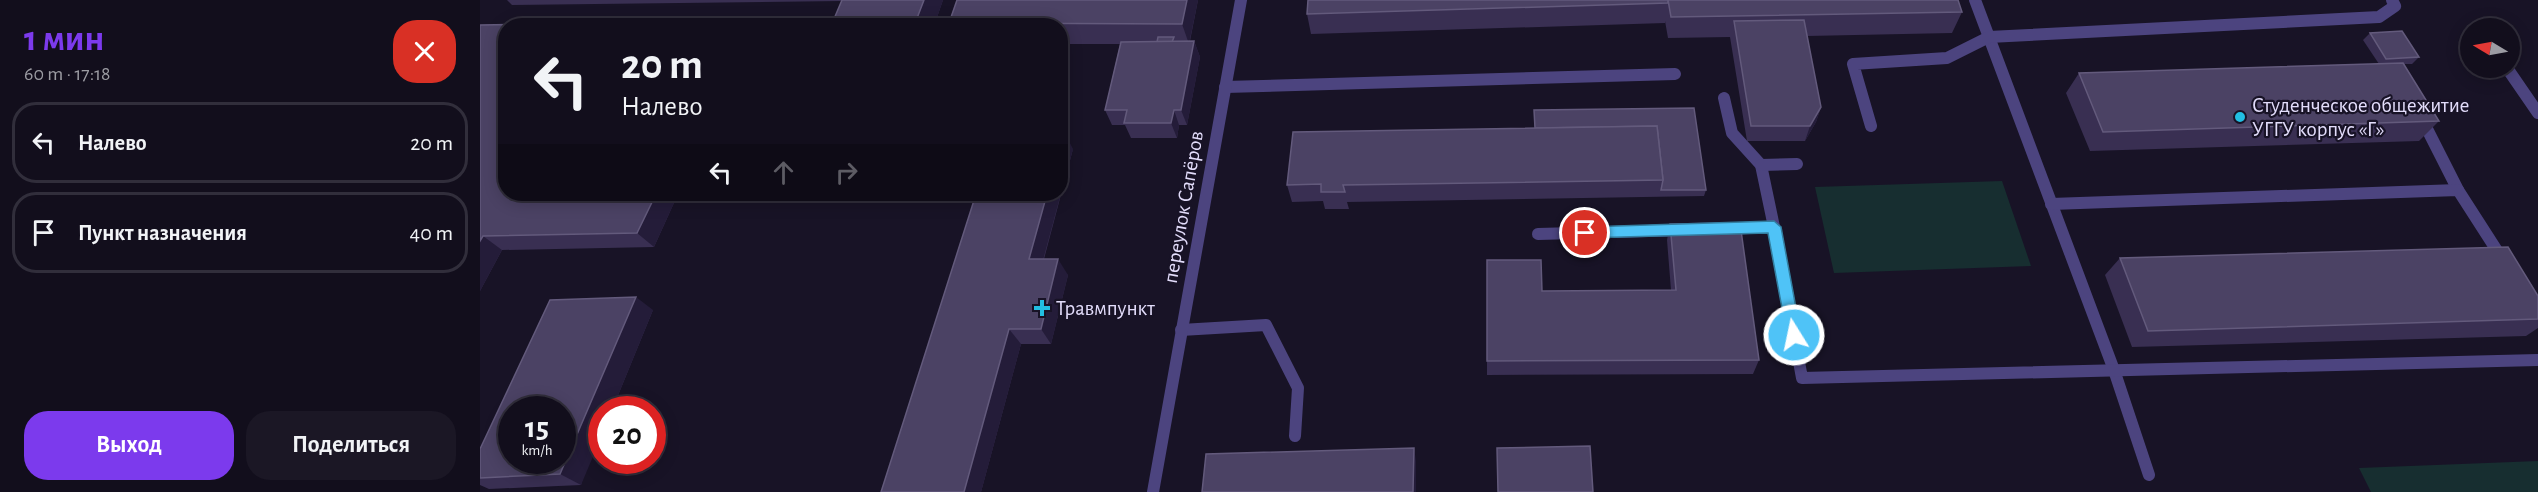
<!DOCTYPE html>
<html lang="ru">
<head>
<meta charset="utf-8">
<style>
	:root { --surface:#120e1c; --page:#1b1725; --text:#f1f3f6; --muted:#9c9ca3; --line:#312e3b; --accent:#7c3aed }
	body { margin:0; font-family:"Alegreya Sans",sans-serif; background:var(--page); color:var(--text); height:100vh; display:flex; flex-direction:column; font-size:22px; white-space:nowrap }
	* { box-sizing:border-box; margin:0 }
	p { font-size:20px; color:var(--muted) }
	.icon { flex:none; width:33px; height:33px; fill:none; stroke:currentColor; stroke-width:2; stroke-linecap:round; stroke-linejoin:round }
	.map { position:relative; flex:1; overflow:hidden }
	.sheet { display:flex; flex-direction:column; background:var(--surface); width:480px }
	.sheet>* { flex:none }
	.guide { position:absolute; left:18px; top:18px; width:570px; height:183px; border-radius:24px; box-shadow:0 3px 15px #0003,0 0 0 2px var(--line); background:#120e1c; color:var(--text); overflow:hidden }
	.needle { width:39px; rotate:280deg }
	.controls { position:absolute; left:1980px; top:18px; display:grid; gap:12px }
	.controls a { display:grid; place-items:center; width:60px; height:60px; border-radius:50%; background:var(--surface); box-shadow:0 3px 15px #0003,0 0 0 2px var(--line); font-size:30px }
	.speed { position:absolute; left:18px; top:396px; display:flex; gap:12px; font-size:30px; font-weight:700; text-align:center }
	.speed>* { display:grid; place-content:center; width:78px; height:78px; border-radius:50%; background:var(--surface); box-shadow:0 3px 15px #0003,0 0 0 2px var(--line); line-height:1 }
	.speed small { font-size:15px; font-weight:400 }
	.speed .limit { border:9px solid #d22; background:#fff; color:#111 }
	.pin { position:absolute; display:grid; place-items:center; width:51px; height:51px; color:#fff; margin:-26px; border:3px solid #fff; border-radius:50%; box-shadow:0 2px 6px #0007 }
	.me { position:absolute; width:66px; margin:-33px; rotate:350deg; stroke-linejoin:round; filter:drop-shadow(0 0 4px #0008) }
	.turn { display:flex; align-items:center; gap:21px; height:126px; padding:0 24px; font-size:27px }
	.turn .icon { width:78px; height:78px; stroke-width:2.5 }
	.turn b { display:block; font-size:42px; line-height:51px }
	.lanes { display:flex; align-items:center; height:57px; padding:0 24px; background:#0003; justify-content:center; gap:30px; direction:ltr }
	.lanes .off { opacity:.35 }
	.round { display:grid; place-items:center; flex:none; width:63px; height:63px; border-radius:24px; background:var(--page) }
	.head { display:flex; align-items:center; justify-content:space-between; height:102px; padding:0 24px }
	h1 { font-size:36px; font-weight:700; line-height:45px; color:var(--accent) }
	.action { display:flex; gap:12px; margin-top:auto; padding:12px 24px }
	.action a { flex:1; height:69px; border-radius:24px; background:var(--accent); color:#fff; font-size:24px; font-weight:700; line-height:69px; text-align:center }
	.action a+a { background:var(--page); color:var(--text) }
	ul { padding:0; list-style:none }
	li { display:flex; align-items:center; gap:18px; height:81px; margin:0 12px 9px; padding:0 12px; border:3px solid var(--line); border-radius:24px }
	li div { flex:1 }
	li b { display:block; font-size:22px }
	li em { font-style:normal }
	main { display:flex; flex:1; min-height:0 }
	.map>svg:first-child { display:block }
	.green { fill:#172e30 }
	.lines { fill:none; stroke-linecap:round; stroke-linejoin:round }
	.lane { stroke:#4c447f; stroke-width:12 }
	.street { stroke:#4c447f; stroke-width:12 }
	.wall { fill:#392f52 }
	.shaded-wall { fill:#241c39 }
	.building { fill:#4b4264; stroke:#635a7c; stroke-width:1.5; fill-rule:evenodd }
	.route { fill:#4fc3f7; stroke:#337fa1; stroke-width:1.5 }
	.poi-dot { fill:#22bee2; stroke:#181326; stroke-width:2 }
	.labels { text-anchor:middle; stroke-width:4.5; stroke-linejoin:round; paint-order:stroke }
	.poi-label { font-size:21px; fill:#e3ddfb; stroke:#181326; text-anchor:start }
	.street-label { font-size:21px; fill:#e3ddfb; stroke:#181326 }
</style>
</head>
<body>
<main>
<section class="sheet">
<div class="head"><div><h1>1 мин</h1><p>60 m · 17:18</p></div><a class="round" style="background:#d93025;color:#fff"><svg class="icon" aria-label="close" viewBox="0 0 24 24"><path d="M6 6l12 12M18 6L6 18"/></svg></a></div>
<ul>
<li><svg class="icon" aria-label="left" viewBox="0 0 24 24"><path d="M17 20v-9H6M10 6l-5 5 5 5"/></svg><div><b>Налево</b></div><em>20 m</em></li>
<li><svg class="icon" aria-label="arrive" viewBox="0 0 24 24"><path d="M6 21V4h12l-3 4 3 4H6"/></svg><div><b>Пункт назначения</b></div><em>40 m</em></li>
</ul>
<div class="action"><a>Выход</a><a>Поделиться</a></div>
</section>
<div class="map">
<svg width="2058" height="492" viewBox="0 0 2058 492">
	<rect width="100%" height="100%" fill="#181326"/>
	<g class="green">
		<polygon points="1522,181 1551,266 1354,273 1335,187"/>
		<polygon points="2058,461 2058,492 1891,492 1879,468"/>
	</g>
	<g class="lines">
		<g class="lane">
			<polyline points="1495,0 1634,370 1669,475"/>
			<polyline points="745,87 1195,74"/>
			<polyline points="1244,98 1252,133 1281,165 1294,227 1246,229"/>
			<polyline points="1942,119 1978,190"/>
			<polyline points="1391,126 1373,64 1467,58 1509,37 1899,17 1915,6 1912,0"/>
			<polyline points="1281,165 1317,164"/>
			<polyline points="1571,204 1978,190 2023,260"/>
			<polyline points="1294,227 1322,378 2058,360"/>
			<polyline points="1058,234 1205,230"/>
			<polyline points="701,330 786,325 818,388 815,436"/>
		</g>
		<g class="street">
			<polyline points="2027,68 2058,113"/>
			<polyline points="673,492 761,0"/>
		</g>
	</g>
	<g class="wall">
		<polygon points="27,0 463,0 454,26 351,26 362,1 32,5"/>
		<polygon points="477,0 718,0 710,41 714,41 720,57 707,125 699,125 697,138 651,138 645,125 632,125 625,110 640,44 580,44 580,26 470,26 469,23"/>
		<polygon points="828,0 1478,0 1482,12 1472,33 1327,36 1341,107 1336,122 1325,141 1267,141 1250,37 1188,38 1185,21 1185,23 831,34 827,14"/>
		<polygon points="0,25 26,194 198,194 174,247 22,250 0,291"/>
		<polygon points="1890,33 1939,57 1932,64 1924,64 1959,121 1939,141 1610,151 1586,93 1599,73 1899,64 1883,40"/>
		<polygon points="1054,110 1226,190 1224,196 867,202 869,209 845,209 843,201 812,202 807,185 1055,128"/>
		<polygon points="593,149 564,259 588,275 571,344 541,344 501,492 401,492"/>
		<polygon points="1190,224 1279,360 1273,374 1007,375 1007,361 1062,291 1191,290 1187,240"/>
		<polygon points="1640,258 2058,296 2058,328 2046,336 1652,347 1625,275"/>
		<polygon points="173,310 132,410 122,410 101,485 9,489 0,485 0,449"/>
	</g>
	<g class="shaded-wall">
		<polygon points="444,0 463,0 454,26 434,26"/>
		<polygon points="707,0 718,0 709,44 702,24"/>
		<polygon points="714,41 720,57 707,125 701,110"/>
		<polygon points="1341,107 1336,122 1325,141 1330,126"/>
		<polygon points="694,110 699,125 697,138 691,123"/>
		<polygon points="584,132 593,149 559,275 549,259 567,194 580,194 580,144"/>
		<polygon points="26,165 26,177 20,173"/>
		<polygon points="176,194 198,194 174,247 157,233"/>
		<polygon points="3,236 22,250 0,291 0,241"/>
		<polygon points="578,259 588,275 571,344 561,329"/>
		<polygon points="156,297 173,310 132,410 122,410 122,435 101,485 80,474"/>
		<polygon points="529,329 541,344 501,492 484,492"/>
		<polygon points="934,448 936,461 936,492 933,492"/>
	</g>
	<g class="building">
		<polygon points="362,0 444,0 434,26 351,26"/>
		<polygon points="477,0 707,0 702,24 469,23"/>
		<polygon points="828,0 1188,0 1188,3 827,14"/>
		<polygon points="1188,0 1478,0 1482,12 1191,17"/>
		<polygon points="1324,20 1341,107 1330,126 1271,126 1254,21"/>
		<polygon points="107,23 106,26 26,26 26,165 20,173 26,173 26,194 176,194 157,233 3,236 0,241 0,25"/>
		<polygon points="1922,31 1939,57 1906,59 1890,33"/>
		<polygon points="678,37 694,37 692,42 677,42"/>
		<polygon points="714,41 701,110 694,110 691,123 644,123 647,110 625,110 641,42"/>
		<polygon points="1923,63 1959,121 1623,132 1599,73"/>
		<polygon points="1214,108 1226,190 1181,190 1183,180 1177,126 1055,128 1054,110"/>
		<polygon points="1177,126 1183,180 863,185 865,192 841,192 841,184 807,185 813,132"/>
		<polygon points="580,132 584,132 580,144"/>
		<polygon points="496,194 567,194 549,259 578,259 561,329 529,329 484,492 401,492"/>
		<polygon points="1260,223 1279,360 1007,361 1007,260 1061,260 1062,291 1196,290 1190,224"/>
		<polygon points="2028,247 2058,296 2058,319 1668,331 1640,258"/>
		<path d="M156 297 80 474 0 478V449L70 300ZM32 410H82V460H32Z"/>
		<polygon points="1110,446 1113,492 1018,492 1017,448"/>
		<polygon points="934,448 933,492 722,492 726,454"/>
	</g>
	<polygon class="route" points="1294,221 1301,227 1321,335 1319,339 1314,341 1309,339 1307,335 1288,233 1105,238 1099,233 1105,227"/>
	<g class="poi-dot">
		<circle cx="1760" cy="117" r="6"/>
		<path d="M559 299h6v6h6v6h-6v6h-6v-6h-6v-6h6z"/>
	</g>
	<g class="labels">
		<g class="poi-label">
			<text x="1772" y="112">Студенческое общежитие<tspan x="1772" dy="24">УГГУ корпус «Г»</tspan></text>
			<text x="576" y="315">Травмпункт</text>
		</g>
		<g class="street-label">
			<text transform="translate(703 207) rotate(-80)" y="7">переулок Сапёров</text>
		</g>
	</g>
</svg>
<div class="controls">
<a><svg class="needle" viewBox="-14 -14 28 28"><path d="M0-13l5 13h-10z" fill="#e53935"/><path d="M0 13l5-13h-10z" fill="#9c9ca3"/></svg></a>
</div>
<div class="speed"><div>15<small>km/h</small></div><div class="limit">20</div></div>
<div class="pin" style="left:1105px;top:233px;background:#d93025"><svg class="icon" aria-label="arrive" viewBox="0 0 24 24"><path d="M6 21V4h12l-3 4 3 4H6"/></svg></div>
<svg class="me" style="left:1314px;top:335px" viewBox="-20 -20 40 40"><circle r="17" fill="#4fc3f7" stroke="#fff" stroke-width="3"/><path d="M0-11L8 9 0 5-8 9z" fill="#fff"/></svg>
<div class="guide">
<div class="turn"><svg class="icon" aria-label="left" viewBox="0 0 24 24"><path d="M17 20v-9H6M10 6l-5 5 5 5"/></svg><div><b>20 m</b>Налево</div></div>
<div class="lanes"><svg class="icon" aria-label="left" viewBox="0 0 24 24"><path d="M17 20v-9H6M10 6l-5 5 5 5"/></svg><svg class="icon off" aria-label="ahead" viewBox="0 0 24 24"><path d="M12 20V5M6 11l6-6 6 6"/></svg><svg class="icon off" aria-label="right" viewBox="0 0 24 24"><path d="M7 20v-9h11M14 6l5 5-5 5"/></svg></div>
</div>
</div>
</main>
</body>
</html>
